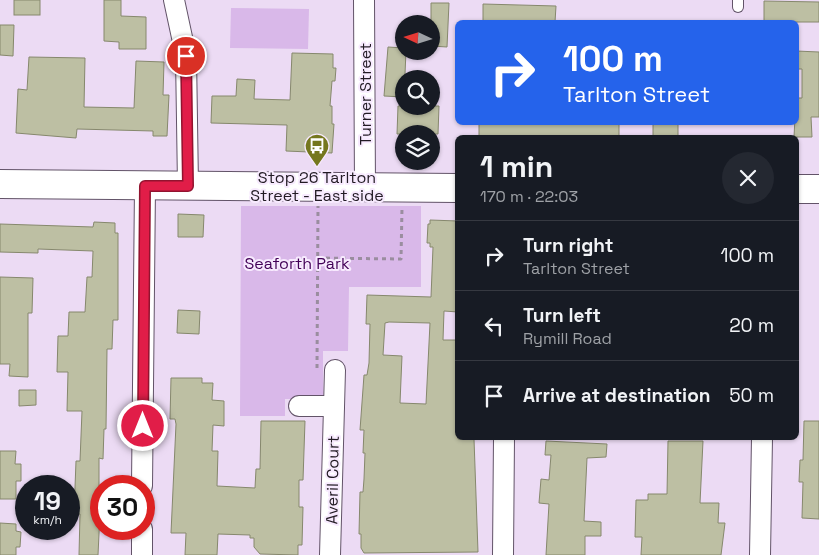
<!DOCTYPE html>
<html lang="en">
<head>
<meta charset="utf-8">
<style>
	:root { --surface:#171b24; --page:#242831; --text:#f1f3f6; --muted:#9ea1a6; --line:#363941 }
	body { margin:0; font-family:"Space Grotesk",sans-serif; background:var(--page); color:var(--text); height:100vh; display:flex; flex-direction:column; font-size:19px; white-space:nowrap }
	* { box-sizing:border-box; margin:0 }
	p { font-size:16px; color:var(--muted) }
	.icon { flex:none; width:28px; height:28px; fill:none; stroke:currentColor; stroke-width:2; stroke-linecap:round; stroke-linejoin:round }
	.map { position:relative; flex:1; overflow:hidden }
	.side { position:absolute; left:455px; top:135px; width:344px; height:305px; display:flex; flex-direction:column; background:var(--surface); border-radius:8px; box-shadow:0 1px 4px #0004 }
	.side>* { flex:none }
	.top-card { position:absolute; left:455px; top:20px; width:344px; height:105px; border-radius:8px; box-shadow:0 1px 4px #0004; background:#2563eb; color:#fff; overflow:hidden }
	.needle { width:32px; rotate:274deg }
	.fabs { position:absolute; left:395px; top:15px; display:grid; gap:10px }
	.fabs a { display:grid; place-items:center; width:45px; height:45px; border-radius:50%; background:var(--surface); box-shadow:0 1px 4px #0004; font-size:25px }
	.speed { position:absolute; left:15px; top:475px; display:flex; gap:10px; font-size:25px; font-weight:700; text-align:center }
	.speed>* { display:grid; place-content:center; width:65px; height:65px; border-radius:50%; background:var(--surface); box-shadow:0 1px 4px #0004; line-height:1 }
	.speed small { font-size:12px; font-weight:400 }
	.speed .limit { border:8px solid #d22; background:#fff; color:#111 }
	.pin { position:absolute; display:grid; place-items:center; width:42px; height:42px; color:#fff; margin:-21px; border:2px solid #fff; border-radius:50%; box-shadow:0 1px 5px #0007 }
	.me { position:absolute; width:55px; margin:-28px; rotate:0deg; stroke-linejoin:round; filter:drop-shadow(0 0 4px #0008) }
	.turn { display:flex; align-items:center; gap:18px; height:105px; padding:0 25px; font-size:22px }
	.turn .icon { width:65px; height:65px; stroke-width:2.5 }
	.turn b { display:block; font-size:35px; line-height:42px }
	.round { display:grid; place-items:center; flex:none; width:52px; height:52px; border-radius:26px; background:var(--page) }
	.head { display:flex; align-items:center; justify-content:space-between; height:85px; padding:0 25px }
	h1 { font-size:30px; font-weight:700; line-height:38px }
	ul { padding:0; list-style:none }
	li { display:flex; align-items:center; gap:15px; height:70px; padding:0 25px; border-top:1px solid var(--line) }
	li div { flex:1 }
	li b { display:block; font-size:19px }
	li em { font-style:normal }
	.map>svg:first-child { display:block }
	.green { fill:#d9b8e9 }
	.building { fill:#bdbfa3; stroke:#86886d; fill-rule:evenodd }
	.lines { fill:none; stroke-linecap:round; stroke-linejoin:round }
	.lane-casing { stroke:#625368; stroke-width:12 }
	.street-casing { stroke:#625368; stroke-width:22 }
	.secondary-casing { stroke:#625368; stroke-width:30 }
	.path { stroke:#9a8d9f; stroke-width:3; stroke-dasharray:4 4; stroke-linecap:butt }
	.lane { stroke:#fff; stroke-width:10 }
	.street { stroke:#fff; stroke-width:20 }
	.secondary { stroke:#fff; stroke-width:28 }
	.route-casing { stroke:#92132f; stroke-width:12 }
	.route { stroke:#e11d48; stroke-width:9 }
	.labels { text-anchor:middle; stroke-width:4; stroke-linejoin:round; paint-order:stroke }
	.street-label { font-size:16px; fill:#221b24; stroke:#f7eafe }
	.poi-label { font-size:16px; fill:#221b24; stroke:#f7eafe }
	.park-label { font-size:16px; fill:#420057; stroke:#f7eafe }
</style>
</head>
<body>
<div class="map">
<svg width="819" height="555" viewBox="0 0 819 555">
	<rect width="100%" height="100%" fill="#ecdbf4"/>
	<g class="green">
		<polygon points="231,8 309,9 308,49 230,48"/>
		<polygon points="241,206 421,206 421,287 349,287 348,351 323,351 323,399 285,399 285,416 240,416"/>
	</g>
	<g class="building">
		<rect x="14" y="0" width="26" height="15"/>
		<polygon points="104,0 121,0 121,16 146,17 146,49 119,49 119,42 104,41"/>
		<polygon points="764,1 819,2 819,22 764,22"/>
		<polygon points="431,3 449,3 447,47 431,46"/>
		<polygon points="483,4 556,6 555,22 483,22"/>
		<polygon points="0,25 14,25 13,56 0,55"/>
		<polygon points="388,47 404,48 404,51 406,51 404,97 384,96"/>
		<polygon points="796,51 819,52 819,117 811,117 812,137 794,137 796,98 802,98 802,69 796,69"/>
		<polygon points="292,53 333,54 333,68 336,68 335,81 332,81 330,106 332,106 332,124 334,124 332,153 286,151 287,125 211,123 212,96 236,96 237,79 255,80 254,99 290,100"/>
		<polygon points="29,57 85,58 84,107 134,108 136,61 164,62 163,95 169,95 167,136 153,136 153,131 77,129 76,138 16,133 18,89 27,90"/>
		<polygon points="398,106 439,106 438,134 397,134"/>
		<rect x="479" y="122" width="140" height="16"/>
		<rect x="653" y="122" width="25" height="16"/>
		<polygon points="178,214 204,215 203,237 178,237"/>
		<path d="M430 220 458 221V312L444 311 443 340H458V439H474L478 552 364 553 361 548V534H359L360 492H363L364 479 365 453H363L364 430H360L364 375H367L369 363 370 324H366L367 295 431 297 433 247H430V243H427L428 224H430ZM389 322 430 323 426 404 400 403 402 356 383 355 385 323Z"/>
		<polygon points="94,222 115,223 115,233 118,233 118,320 113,320 112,349 107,349 106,429 104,429 103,459 99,458 99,488 101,488 101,491 98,555 79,555 80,514 74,514 76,461 80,461 82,411 67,411 68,372 57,372 58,336 68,336 69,312 85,312 87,277 92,277 93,251 38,249 38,253 0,252 0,224 93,227"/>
		<polygon points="0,277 33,278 32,313 28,313 28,377 9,376 10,364 0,364"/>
		<polygon points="178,310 200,311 199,334 177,333"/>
		<polygon points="171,378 202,378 202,383 213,383 212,400 224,401 224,426 213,425 212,451 218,451 217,486 255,488 256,469 260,469 261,421 305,421 303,480 299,480 299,507 303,507 302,545 298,545 298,555 260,554 254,547 254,538 250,538 250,535 218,534 217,555 185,555 186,533 171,533 176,424 175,419 170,419"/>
		<polygon points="19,390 36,390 36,405 19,406"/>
		<polygon points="804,421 819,421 819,519 802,518 803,482 799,482 800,460 803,460"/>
		<polygon points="546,441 607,444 606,457 587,458 584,521 601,522 601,536 585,536 585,555 546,555 549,504 539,503 541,479 549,480 551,455 545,455"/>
		<polygon points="668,441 703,441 700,503 719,503 718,523 725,523 721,555 641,555 642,537 635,537 636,500 648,500 648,494 667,494"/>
		<polygon points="0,451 16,451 15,464 21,464 21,481 16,481 16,499 0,499"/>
		<polygon points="0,523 16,524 16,531 21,532 20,547 16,547 16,555 0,555"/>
	</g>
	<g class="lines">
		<defs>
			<polyline id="lane" points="738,7 738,0"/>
			<g id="street">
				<polyline points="174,0 186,56 188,186"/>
				<polyline points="364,0 365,188"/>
				<polyline points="299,406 334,406"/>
				<polyline points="142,486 145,186"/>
				<polyline points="142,555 142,529"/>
				<polyline points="330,555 335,370"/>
				<polyline points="503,555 504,438"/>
				<polyline points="760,555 762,438"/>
			</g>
			<g id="secondary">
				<polyline points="0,184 458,188"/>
				<polyline points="796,189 819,189"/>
			</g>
		</defs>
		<use href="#lane" class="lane-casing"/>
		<use href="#street" class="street-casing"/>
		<use href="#secondary" class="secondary-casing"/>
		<g class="path">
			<polyline points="318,258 401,259 402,208"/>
			<polyline points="317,368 318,206"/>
		</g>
		<use href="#lane" class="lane"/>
		<use href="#street" class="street"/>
		<use href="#secondary" class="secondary"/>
	</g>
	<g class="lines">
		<defs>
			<polyline id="route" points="143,426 145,186 188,186 186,56"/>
		</defs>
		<use href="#route" class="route-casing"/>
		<use href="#route" class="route"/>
	</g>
	<defs>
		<symbol id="bus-pin" viewBox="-11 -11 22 30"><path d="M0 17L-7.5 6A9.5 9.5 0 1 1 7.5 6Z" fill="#75771e" stroke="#f7eafe"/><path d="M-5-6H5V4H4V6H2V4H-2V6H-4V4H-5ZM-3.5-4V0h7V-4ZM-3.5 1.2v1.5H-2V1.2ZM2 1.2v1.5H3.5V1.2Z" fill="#fff"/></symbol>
	</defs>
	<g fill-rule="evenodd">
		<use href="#bus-pin" x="303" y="132" width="28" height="38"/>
	</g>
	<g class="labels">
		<g class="street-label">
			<text transform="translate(365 94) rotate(-90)" y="6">Turner Street</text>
			<text transform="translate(332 480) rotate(-89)" y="6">Averil Court</text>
		</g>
		<g class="poi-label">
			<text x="317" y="183">Stop 26 Tarlton<tspan x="317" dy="18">Street - East side</tspan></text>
		</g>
		<g class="park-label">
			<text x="297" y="269">Seaforth Park</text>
		</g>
	</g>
</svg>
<div class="fabs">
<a><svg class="needle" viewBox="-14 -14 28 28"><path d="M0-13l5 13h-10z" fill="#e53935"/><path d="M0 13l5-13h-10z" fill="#9ea1a6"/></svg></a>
<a><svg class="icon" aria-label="search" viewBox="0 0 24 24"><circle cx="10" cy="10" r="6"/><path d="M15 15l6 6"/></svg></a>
<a><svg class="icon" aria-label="layers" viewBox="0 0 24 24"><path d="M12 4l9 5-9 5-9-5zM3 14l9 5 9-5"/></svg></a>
</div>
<div class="speed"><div>19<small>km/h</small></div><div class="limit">30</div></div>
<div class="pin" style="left:186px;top:56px;background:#d93025"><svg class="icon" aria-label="arrive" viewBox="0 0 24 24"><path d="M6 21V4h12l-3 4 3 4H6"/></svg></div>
<svg class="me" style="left:143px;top:426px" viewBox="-20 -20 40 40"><circle r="17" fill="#e11d48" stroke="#fff" stroke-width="3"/><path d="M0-11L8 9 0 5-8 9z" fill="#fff"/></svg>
<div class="top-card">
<div class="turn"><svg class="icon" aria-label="right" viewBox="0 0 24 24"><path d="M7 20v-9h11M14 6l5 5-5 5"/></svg><div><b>100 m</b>Tarlton Street</div></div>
</div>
<section class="side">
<div class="head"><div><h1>1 min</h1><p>170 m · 22:03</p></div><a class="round"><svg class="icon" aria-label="close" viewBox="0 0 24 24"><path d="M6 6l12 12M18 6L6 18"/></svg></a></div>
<ul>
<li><svg class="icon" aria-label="right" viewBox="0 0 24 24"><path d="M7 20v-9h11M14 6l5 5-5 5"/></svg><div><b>Turn right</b><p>Tarlton Street</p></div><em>100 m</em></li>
<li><svg class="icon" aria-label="left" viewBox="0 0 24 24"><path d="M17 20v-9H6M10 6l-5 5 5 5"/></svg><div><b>Turn left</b><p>Rymill Road</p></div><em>20 m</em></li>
<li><svg class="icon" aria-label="arrive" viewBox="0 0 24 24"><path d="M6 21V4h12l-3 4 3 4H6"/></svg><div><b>Arrive at destination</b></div><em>50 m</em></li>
</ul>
</section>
</div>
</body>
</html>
